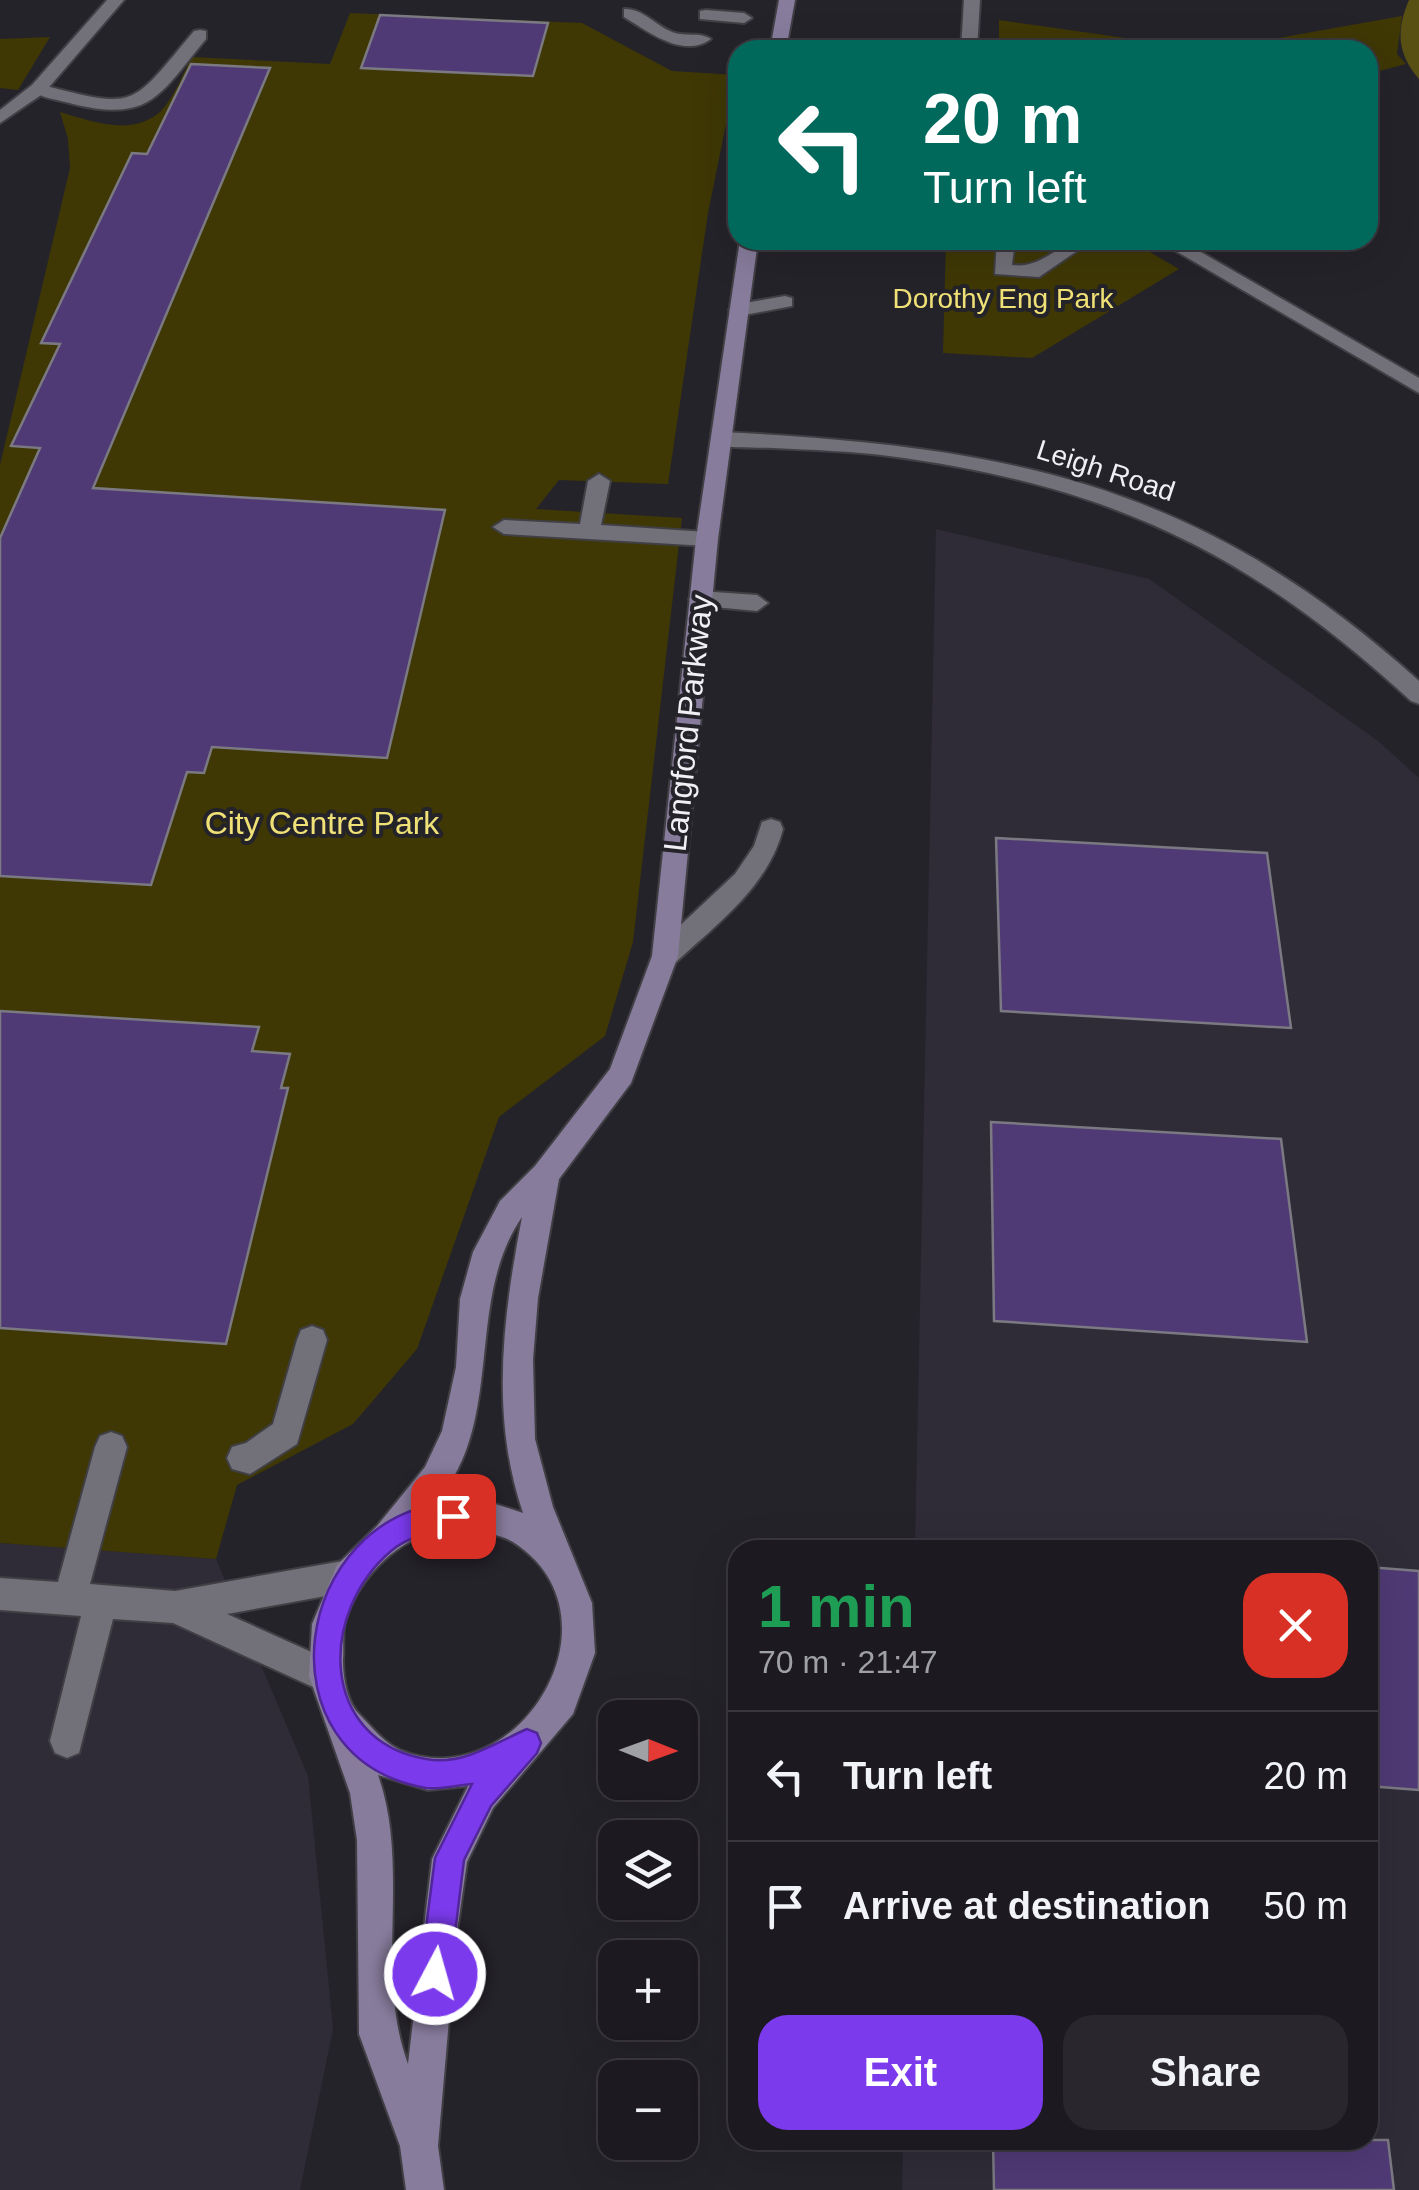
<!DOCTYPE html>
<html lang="en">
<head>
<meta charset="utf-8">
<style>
	:root { --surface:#1c1a20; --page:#29272d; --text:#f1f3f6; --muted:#a0a1a5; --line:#3a383e; --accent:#7c3aed }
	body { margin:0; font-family:Helvetica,sans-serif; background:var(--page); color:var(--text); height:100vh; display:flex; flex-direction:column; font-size:38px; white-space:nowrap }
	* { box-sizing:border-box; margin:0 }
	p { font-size:32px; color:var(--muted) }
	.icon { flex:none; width:55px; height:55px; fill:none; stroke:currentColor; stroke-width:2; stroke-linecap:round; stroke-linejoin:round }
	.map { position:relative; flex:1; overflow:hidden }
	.sheet { position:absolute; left:728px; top:1540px; width:650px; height:610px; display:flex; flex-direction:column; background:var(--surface); border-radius:30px; box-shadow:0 10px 40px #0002,0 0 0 2px var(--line) }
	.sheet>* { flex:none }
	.top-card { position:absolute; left:728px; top:40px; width:650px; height:210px; border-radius:30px; box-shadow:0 10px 40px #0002,0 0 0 2px var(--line); background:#00695c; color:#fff; overflow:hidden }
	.needle { width:65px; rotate:91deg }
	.tools { position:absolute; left:598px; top:1700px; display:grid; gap:20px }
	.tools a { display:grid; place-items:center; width:100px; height:100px; border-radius:20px; background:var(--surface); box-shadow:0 10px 40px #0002,0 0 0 2px var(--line); font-size:50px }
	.pin { position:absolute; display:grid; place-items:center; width:85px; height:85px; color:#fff; margin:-42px; border-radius:20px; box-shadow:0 5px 15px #0006 }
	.me { position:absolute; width:110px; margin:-55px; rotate:6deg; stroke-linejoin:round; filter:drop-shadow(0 0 8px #0008) }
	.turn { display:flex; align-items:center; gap:35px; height:210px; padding:0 30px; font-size:45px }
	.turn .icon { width:130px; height:130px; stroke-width:2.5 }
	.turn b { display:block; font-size:70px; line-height:85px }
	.round { display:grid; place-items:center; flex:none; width:105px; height:105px; border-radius:30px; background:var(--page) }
	.headline { display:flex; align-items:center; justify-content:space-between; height:170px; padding:0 30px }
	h1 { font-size:60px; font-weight:800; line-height:75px; color:#1e9e55 }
	.button { display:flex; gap:20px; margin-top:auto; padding:20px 30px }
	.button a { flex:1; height:115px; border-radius:30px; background:var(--accent); color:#fff; font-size:40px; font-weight:800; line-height:115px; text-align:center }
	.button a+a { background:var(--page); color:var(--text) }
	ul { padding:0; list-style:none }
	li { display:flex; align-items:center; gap:30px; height:130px; padding:0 30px; border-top:2px solid var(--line) }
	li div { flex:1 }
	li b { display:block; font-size:38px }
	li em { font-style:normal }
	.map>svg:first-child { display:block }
	.built { fill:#2f2c38 }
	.green { fill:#3f3805 }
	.water { fill:#584f12 }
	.building { fill:#503a75; stroke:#7b7981; stroke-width:2.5 }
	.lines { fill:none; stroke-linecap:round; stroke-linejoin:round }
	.service-casing { stroke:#403f44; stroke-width:4 }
	.minor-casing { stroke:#403f44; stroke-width:4 }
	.tertiary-casing { stroke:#403f44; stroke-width:4 }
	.secondary-casing { stroke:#403f44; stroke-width:4 }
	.service { fill:#727078; fill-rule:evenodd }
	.minor { fill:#727078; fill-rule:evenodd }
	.tertiary { fill:#727078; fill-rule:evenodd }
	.secondary { fill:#877c9c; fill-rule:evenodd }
	.route { fill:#7c3aed; stroke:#51269a; stroke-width:2.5 }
	.labels { text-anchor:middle; stroke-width:8; stroke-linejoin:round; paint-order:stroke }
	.far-park-label { font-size:28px; fill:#f0e177; stroke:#25232a }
	.far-street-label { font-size:28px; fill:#f0eff3; stroke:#25232a }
	.street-label { font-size:32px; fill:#f0eff3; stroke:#25232a }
	.park-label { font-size:32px; fill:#f0e177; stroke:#25232a }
</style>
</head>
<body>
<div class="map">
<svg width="1419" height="2190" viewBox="0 0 1419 2190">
	<rect width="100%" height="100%" fill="#25232a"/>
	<g class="built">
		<polygon points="936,529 1149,579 1378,741 1419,778 1419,2190 902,2190 903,2140 1368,2140 1368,1550 915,1550"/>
		<polygon points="0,1543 216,1559 308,1776 333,2029 300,2190 0,2190"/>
	</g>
	<g class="green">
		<path d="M350 13 582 23 672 71 736 75 708 213 668 484 559 480 536 509 682 518 633 942 605 1036 499 1117 417 1349 353 1424 237 1485 216 1559 0 1543V465L70 168 68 139 60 112C91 121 131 137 160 112 173 100 183 73 192 57L330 64Z"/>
		<polygon points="1402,16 1397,54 1406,64 1368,74 1368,50 1211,50"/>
		<polygon points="999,20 1210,50 999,50"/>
		<polygon points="50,37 18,90 0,88 0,39"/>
		<polygon points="946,240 1129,240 1179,269 1032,358 943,353"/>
	</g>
	<path class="water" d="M1409 0H1419V79C1397 54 1396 30 1409 0Z"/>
	<g class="building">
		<polygon points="380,15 548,23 533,76 361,68"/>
		<polygon points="191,64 270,68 93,488 445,510 387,758 212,747 204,773 187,772 151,885 0,876 0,538 40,448 11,446 60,344 41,343 132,153 147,154"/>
		<polygon points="996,838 1267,853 1291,1028 1001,1011"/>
		<polygon points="0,1011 259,1027 252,1051 290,1054 281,1088 288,1088 226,1344 0,1328"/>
		<polygon points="991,1122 1281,1139 1307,1342 994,1321"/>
		<polygon points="1368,1567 1419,1571 1419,1790 1368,1786"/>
		<polygon points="993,2140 1388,2140 1394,2190 994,2190"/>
	</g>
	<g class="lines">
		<defs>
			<g id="service">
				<path d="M624 9C642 8 654 24 670 31 684 38 699 31 711 39 683 59 649 32 624 17Z"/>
				<polygon points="706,10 744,13 752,18 744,23 700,19 700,11"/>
				<path d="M200 30 206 31V39C160 94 151 123 73 104 59 100 40 98 29 89L38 84C138 109 128 110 194 31Z"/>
				<path d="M997 240H1015L1012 265C1045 269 1056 240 1093 240L1039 277 995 274Z"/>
				<polygon points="785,296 792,298 792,306 739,316 729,310 739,304"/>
				<polygon points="599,474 610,481 601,525 707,532 718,539 707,546 504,534 493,527 504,520 580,524 588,481"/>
				<polygon points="700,591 757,595 768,603 757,611 692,605 689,599"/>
				<path d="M771 819 780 822 783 829C768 887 717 924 674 964L665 967 656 964 652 956 656 948 735 874 754 846 762 822Z"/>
				<polygon points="312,1326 323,1330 327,1340 297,1444 250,1474 232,1469 227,1458 232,1447 246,1443 273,1424 297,1340 301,1330"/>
				<polygon points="111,1432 122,1436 127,1447 90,1584 175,1591 348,1560 359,1565 364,1576 359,1587 348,1592 227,1614 338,1664 343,1676 338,1688 326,1693 173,1623 113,1619 79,1753 67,1758 55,1753 50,1741 81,1616 0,1610 0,1578 58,1582 95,1447 100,1436"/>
			</g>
			<g id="minor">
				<polygon points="964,0 980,0 977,50 961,50"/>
				<polygon points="1157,240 1180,240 1419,378 1419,393"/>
			</g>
			<g id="tertiary">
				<polygon points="107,0 124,0 44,93 0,123 0,110 32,85"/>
				<path d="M721 432C1007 446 1200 483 1419 681V704L1411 701C1248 551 1108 485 889 456 851 451 813 450 774 448 755 447 733 449 714 444L711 439 714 434Z"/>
			</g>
			<g id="secondary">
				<polygon points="779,0 795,0 786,50 770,50"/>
				<path d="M740 240H758L718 539 678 956 631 1083 559 1179 538 1298 533 1359 535 1439 553 1507 592 1603 595 1653 573 1714 493 1808 467 1862 456 1939 438 2146 444 2190H406L400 2146 359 2034 357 1840 350 1793 309 1676 312 1624 337 1565 377 1526 425 1467 442 1431 456 1367 460 1299 473 1252 500 1201 535 1166 610 1069 652 956 696 539ZM522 1217C503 1316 490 1416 523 1513L477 1498 437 1501C506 1420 464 1301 522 1217ZM477 1530C488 1533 503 1536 513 1542 629 1616 518 1799 400 1750 383 1742 373 1728 360 1715 347 1703 343 1678 343 1660 344 1648 342 1633 345 1622 356 1583 392 1543 432 1533 445 1529 463 1531 477 1530ZM378 1775 428 1790 468 1786 432 1859 408 2064C374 1973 411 1868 378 1775Z"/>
			</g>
		</defs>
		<use href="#service" class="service-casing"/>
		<use href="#minor" class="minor-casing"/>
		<use href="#tertiary" class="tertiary-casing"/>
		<use href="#secondary" class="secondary-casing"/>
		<use href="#service" class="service"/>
		<use href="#minor" class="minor"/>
		<use href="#tertiary" class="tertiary"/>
		<use href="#secondary" class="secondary"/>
	</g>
	<path class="route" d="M453 1502 462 1506 466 1516 462 1525C439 1534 413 1532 391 1551 319 1612 318 1740 426 1759 463 1766 495 1743 527 1729L537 1733 541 1743 537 1753 491 1806 464 1860 450 1974 446 1984 435 1989 424 1984 420 1974 435 1858 472 1784C458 1785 440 1790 426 1788 256 1758 291 1514 453 1502Z"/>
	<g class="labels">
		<g class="far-park-label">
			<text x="1003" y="308">Dorothy Eng Park</text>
		</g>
		<g class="far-street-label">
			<text transform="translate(1106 470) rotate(18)" y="10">Leigh Road</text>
		</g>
		<g class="street-label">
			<text transform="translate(688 723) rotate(-84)" y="11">Langford Parkway</text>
		</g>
		<g class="park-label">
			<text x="322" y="834">City Centre Park</text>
		</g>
	</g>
</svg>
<div class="tools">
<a><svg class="needle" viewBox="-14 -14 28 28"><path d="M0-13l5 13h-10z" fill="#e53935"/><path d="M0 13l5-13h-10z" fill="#a0a1a5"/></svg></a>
<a><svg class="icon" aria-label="layers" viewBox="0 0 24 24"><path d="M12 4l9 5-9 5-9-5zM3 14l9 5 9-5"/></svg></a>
<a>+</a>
<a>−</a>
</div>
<div class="pin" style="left:453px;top:1516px;background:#d93025"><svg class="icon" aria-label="arrive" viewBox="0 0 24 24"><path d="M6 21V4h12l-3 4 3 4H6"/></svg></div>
<svg class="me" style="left:435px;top:1974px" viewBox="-20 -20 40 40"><circle r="17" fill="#7c3aed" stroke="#fff" stroke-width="3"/><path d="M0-11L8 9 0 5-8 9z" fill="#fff"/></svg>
<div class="top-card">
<div class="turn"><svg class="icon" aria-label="left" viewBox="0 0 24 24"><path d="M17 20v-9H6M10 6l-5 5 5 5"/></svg><div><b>20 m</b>Turn left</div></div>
</div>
<section class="sheet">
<div class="headline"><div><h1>1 min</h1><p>70 m · 21:47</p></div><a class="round" style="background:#d93025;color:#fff"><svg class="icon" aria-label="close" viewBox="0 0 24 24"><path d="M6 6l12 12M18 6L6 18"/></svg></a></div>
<ul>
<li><svg class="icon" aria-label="left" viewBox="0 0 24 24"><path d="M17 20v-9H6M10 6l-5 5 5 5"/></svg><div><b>Turn left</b></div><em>20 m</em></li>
<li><svg class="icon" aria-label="arrive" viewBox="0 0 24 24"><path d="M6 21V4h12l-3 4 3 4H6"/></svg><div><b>Arrive at destination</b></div><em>50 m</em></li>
</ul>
<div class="button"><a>Exit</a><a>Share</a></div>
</section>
</div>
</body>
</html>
